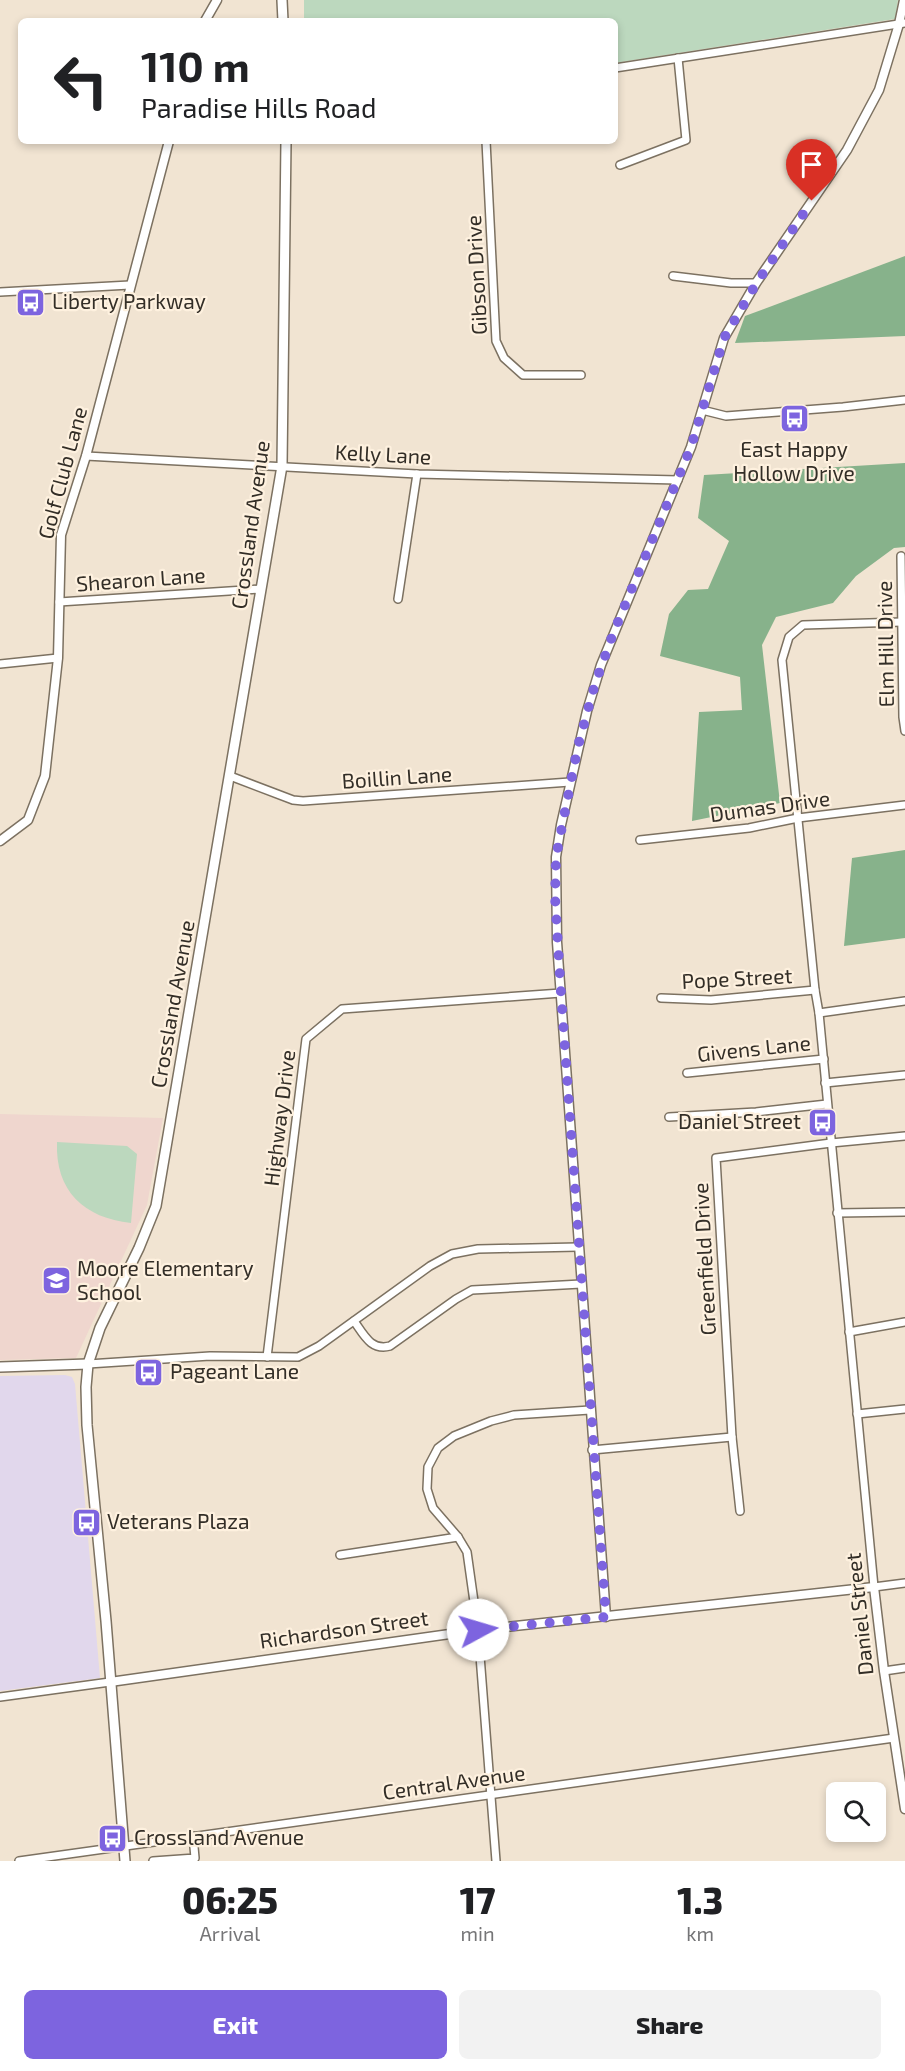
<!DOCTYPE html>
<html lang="en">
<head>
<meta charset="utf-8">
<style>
	:root { --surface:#fff; --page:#f2f2f2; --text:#202124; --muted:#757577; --accent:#7d64df }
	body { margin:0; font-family:"Exo 2",sans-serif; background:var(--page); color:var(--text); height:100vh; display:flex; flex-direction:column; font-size:22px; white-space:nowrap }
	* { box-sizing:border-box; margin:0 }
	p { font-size:20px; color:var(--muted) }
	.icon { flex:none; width:33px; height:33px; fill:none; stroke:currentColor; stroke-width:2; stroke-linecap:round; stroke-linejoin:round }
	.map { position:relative; height:1861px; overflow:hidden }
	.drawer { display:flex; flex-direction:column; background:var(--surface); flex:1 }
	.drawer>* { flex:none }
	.guide { position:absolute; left:18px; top:18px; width:600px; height:126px; border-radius:9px; box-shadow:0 3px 9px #0003; background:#fff; color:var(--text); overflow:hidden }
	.fabs { position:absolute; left:826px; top:1782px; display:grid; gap:12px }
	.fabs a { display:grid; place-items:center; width:60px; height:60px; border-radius:9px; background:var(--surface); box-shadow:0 3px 9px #0003; font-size:30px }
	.pin { position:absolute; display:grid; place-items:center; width:51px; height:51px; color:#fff; margin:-62px -26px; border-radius:50% 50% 50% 0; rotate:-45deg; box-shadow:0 0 6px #0007 }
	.pin .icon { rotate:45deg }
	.me { position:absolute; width:66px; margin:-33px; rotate:84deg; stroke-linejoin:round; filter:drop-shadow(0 0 4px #0008) }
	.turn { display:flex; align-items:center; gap:21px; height:126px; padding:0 24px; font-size:27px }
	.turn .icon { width:78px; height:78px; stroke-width:2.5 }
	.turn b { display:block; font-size:42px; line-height:51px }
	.eta { display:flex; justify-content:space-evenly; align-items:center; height:102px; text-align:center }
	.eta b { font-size:36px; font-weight:800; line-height:42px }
	.cta { display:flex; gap:12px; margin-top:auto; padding:12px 24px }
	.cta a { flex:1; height:69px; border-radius:9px; background:var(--accent); color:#fff; font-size:24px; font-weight:800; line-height:69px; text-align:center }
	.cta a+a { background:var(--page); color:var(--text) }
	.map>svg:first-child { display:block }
	.commercial { fill:#e1d7ec }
	.education { fill:#efd6ce }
	.green { fill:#bcd8be }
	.forest { fill:#87b28b }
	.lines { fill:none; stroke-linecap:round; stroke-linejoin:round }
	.minor-casing { stroke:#7c7161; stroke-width:10 }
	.tertiary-casing { stroke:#7c7161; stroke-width:11 }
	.secondary-casing { stroke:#7c7161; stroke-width:12 }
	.minor { stroke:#fff; stroke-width:7 }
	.tertiary { stroke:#fff; stroke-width:8 }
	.secondary { stroke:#fff; stroke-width:9 }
	.route { stroke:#7d64df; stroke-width:10; stroke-dasharray:0 18 }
	.labels { text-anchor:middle; stroke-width:4.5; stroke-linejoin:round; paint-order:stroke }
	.street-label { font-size:21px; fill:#332e27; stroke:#fef1df }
	.poi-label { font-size:21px; fill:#332e27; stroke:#fef1df; text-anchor:start }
</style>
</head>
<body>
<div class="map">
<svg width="905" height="1861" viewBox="0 0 905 1861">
	<rect width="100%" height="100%" fill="#f1e4d2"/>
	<polygon class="commercial" points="65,1375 72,1377 75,1384 100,1678 0,1691 0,1376"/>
	<polygon class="education" points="0,1114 163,1118 147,1205 76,1358 0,1360"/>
	<g class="green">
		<polygon points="304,0 898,0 895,19 615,63 615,21 304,21"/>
		<path d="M57 1142 127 1146 137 1154 131 1223C84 1218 55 1191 57 1142Z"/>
	</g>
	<g class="forest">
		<polygon points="905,256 905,336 735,343 745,316"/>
		<polygon points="905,463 905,547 894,548 856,576 833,603 776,617 762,645 780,803 692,821 699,712 742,710 740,677 660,656 669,614 688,590 708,589 729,541 698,518 704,475"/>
		<polygon points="905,850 905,938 844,946 852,858"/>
	</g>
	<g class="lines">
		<defs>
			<g id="minor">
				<polyline points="615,68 905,23"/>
				<polyline points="486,141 496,341 504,358 523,375 581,375"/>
				<polyline points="620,165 686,140 678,58"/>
				<polyline points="673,276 731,283 756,283"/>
				<polyline points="0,292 130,285"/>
				<polyline points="702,410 726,416 843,407 905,400"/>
				<polyline points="86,456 417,474 678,480"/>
				<polyline points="901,556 903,717 905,731"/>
				<polyline points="398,599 417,474"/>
				<polyline points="59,602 261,589"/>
				<polyline points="902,622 803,625 789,637 782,660 815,990 819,1013 874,1587 905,1583"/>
				<polyline points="0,664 58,658"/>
				<polyline points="230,776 293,800 303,801 570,782"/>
				<polyline points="640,840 749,828 798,818 905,805"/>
				<polyline points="661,998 711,1000 815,990"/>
				<polyline points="819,1013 905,1001"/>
				<polyline points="687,1073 824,1059"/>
				<polyline points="825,1083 905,1075"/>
				<polyline points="669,1117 756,1112 827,1104"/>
				<polyline points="837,1213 905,1212"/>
				<path d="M354 1321C364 1335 371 1351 390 1346L456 1299 472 1290 581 1284"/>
				<polyline points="849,1332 905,1322"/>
				<polyline points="267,1357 306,1039 342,1009 561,993"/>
				<polyline points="88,1364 210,1356 298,1357 319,1346 430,1266 452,1254 478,1249 578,1247"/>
				<polyline points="857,1414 905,1409"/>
				<polyline points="592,1450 732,1437"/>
				<polyline points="740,1511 732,1437 716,1158 831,1143 905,1136"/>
				<polyline points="340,1555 458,1537"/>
				<polyline points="884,1671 905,1668"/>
				<polyline points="0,1697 110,1682"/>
				<polyline points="19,1861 894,1738"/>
				<polyline points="153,1861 195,1858 193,1836"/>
				<polyline points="496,1861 478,1630 467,1552 458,1537 433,1508 427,1489 428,1467 438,1448 454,1436 491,1421 514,1415 590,1410"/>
			</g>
			<g id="tertiary">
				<polyline points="205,21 217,0"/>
				<polyline points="0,841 28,820 45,776 58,658 61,535 86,456 169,141"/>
				<polyline points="606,1617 557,942 556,857 561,825 587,711 601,665 691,447 724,338 756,283 847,150 879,90 899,24 904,0"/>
				<polyline points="110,1682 478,1630 874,1587 884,1671 905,1809"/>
			</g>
			<g id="secondary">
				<polyline points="282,0 283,21"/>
				<polyline points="0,1367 88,1364"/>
				<polyline points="125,1861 106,1621 87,1425 86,1387 88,1364 100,1328 139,1248 156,1206 282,466 286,141"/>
			</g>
		</defs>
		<use href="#minor" class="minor-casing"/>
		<use href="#tertiary" class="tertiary-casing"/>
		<use href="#secondary" class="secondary-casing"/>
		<use href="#minor" class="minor"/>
		<use href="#tertiary" class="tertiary"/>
		<use href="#secondary" class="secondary"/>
	</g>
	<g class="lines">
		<polyline class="route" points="478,1630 606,1617 561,993 555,897 556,857 578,746 595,684 613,634 691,447 724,338 756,284 812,201"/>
	</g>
	<defs>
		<symbol id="bus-square" viewBox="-11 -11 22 22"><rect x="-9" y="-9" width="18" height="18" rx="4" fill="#7d64df" stroke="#fef1df"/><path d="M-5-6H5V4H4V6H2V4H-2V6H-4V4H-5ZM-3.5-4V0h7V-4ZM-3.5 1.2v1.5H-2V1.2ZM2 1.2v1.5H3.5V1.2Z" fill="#fff"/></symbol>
		<symbol id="school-square" viewBox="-11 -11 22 22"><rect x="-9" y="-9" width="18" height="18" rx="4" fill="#7d64df" stroke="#fef1df"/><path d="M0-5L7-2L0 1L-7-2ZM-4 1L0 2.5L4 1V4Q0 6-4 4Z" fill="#fff"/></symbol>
	</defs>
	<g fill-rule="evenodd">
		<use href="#bus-square" x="14" y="286" width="33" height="33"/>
		<use href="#bus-square" x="778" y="402" width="33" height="33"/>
		<use href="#bus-square" x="806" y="1106" width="33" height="33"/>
		<use href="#school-square" x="40" y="1264" width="33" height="33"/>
		<use href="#bus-square" x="132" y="1356" width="33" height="33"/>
		<use href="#bus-square" x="70" y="1506" width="33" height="33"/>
		<use href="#bus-square" x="96" y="1822" width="33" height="33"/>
	</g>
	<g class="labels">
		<g class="street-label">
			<text transform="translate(477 275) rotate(-93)" y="7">Gibson Drive</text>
			<text transform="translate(383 455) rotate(3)" y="7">Kelly Lane</text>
			<text transform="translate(63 473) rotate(-75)" y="7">Golf Club Lane</text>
			<text transform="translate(251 525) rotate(-82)" y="7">Crossland Avenue</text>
			<text transform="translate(141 580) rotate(-4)" y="7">Shearon Lane</text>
			<text transform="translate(886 644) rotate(-91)" y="7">Elm Hill Drive</text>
			<text transform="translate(397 778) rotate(-4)" y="7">Boillin Lane</text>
			<text transform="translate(770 807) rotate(-8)" y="7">Dumas Drive</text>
			<text transform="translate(737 979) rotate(-3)" y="7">Pope Street</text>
			<text transform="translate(173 1004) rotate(-80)" y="7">Crossland Avenue</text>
			<text transform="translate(754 1049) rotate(-6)" y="7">Givens Lane</text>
			<text transform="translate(280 1118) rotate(-83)" y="7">Highway Drive</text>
			<text transform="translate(705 1259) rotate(-93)" y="7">Greenfield Drive</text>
			<text transform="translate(860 1614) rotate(-96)" y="7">Daniel Street</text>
			<text transform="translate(344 1630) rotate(-8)" y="7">Richardson Street</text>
			<text transform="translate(454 1783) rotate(-8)" y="7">Central Avenue</text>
		</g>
		<g class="poi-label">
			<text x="52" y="309">Liberty Parkway</text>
			<text x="794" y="457" text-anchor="middle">East Happy<tspan x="794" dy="24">Hollow Drive</tspan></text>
			<text x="801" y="1129" text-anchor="end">Daniel Street</text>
			<text x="77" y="1276">Moore Elementary<tspan x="77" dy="24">School</tspan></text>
			<text x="170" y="1379">Pageant Lane</text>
			<text x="107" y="1529">Veterans Plaza</text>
			<text x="134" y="1845">Crossland Avenue</text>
		</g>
	</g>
</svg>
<div class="fabs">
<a><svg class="icon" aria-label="search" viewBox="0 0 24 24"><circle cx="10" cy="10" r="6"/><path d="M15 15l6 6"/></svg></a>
</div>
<div class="pin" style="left:812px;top:201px;background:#d93025"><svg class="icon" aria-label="arrive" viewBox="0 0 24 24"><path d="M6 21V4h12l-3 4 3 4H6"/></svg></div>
<svg class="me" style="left:478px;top:1630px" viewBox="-20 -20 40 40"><circle r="19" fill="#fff"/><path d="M0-13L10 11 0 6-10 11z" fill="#7d64df"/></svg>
<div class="guide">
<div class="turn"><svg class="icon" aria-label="left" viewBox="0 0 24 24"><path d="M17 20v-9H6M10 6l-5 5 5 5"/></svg><div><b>110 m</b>Paradise Hills Road</div></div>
</div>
</div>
<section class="drawer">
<div class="eta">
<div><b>06:25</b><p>Arrival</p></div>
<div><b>17</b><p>min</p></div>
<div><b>1.3</b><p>km</p></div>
</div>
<div class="cta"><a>Exit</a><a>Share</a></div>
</section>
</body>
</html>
